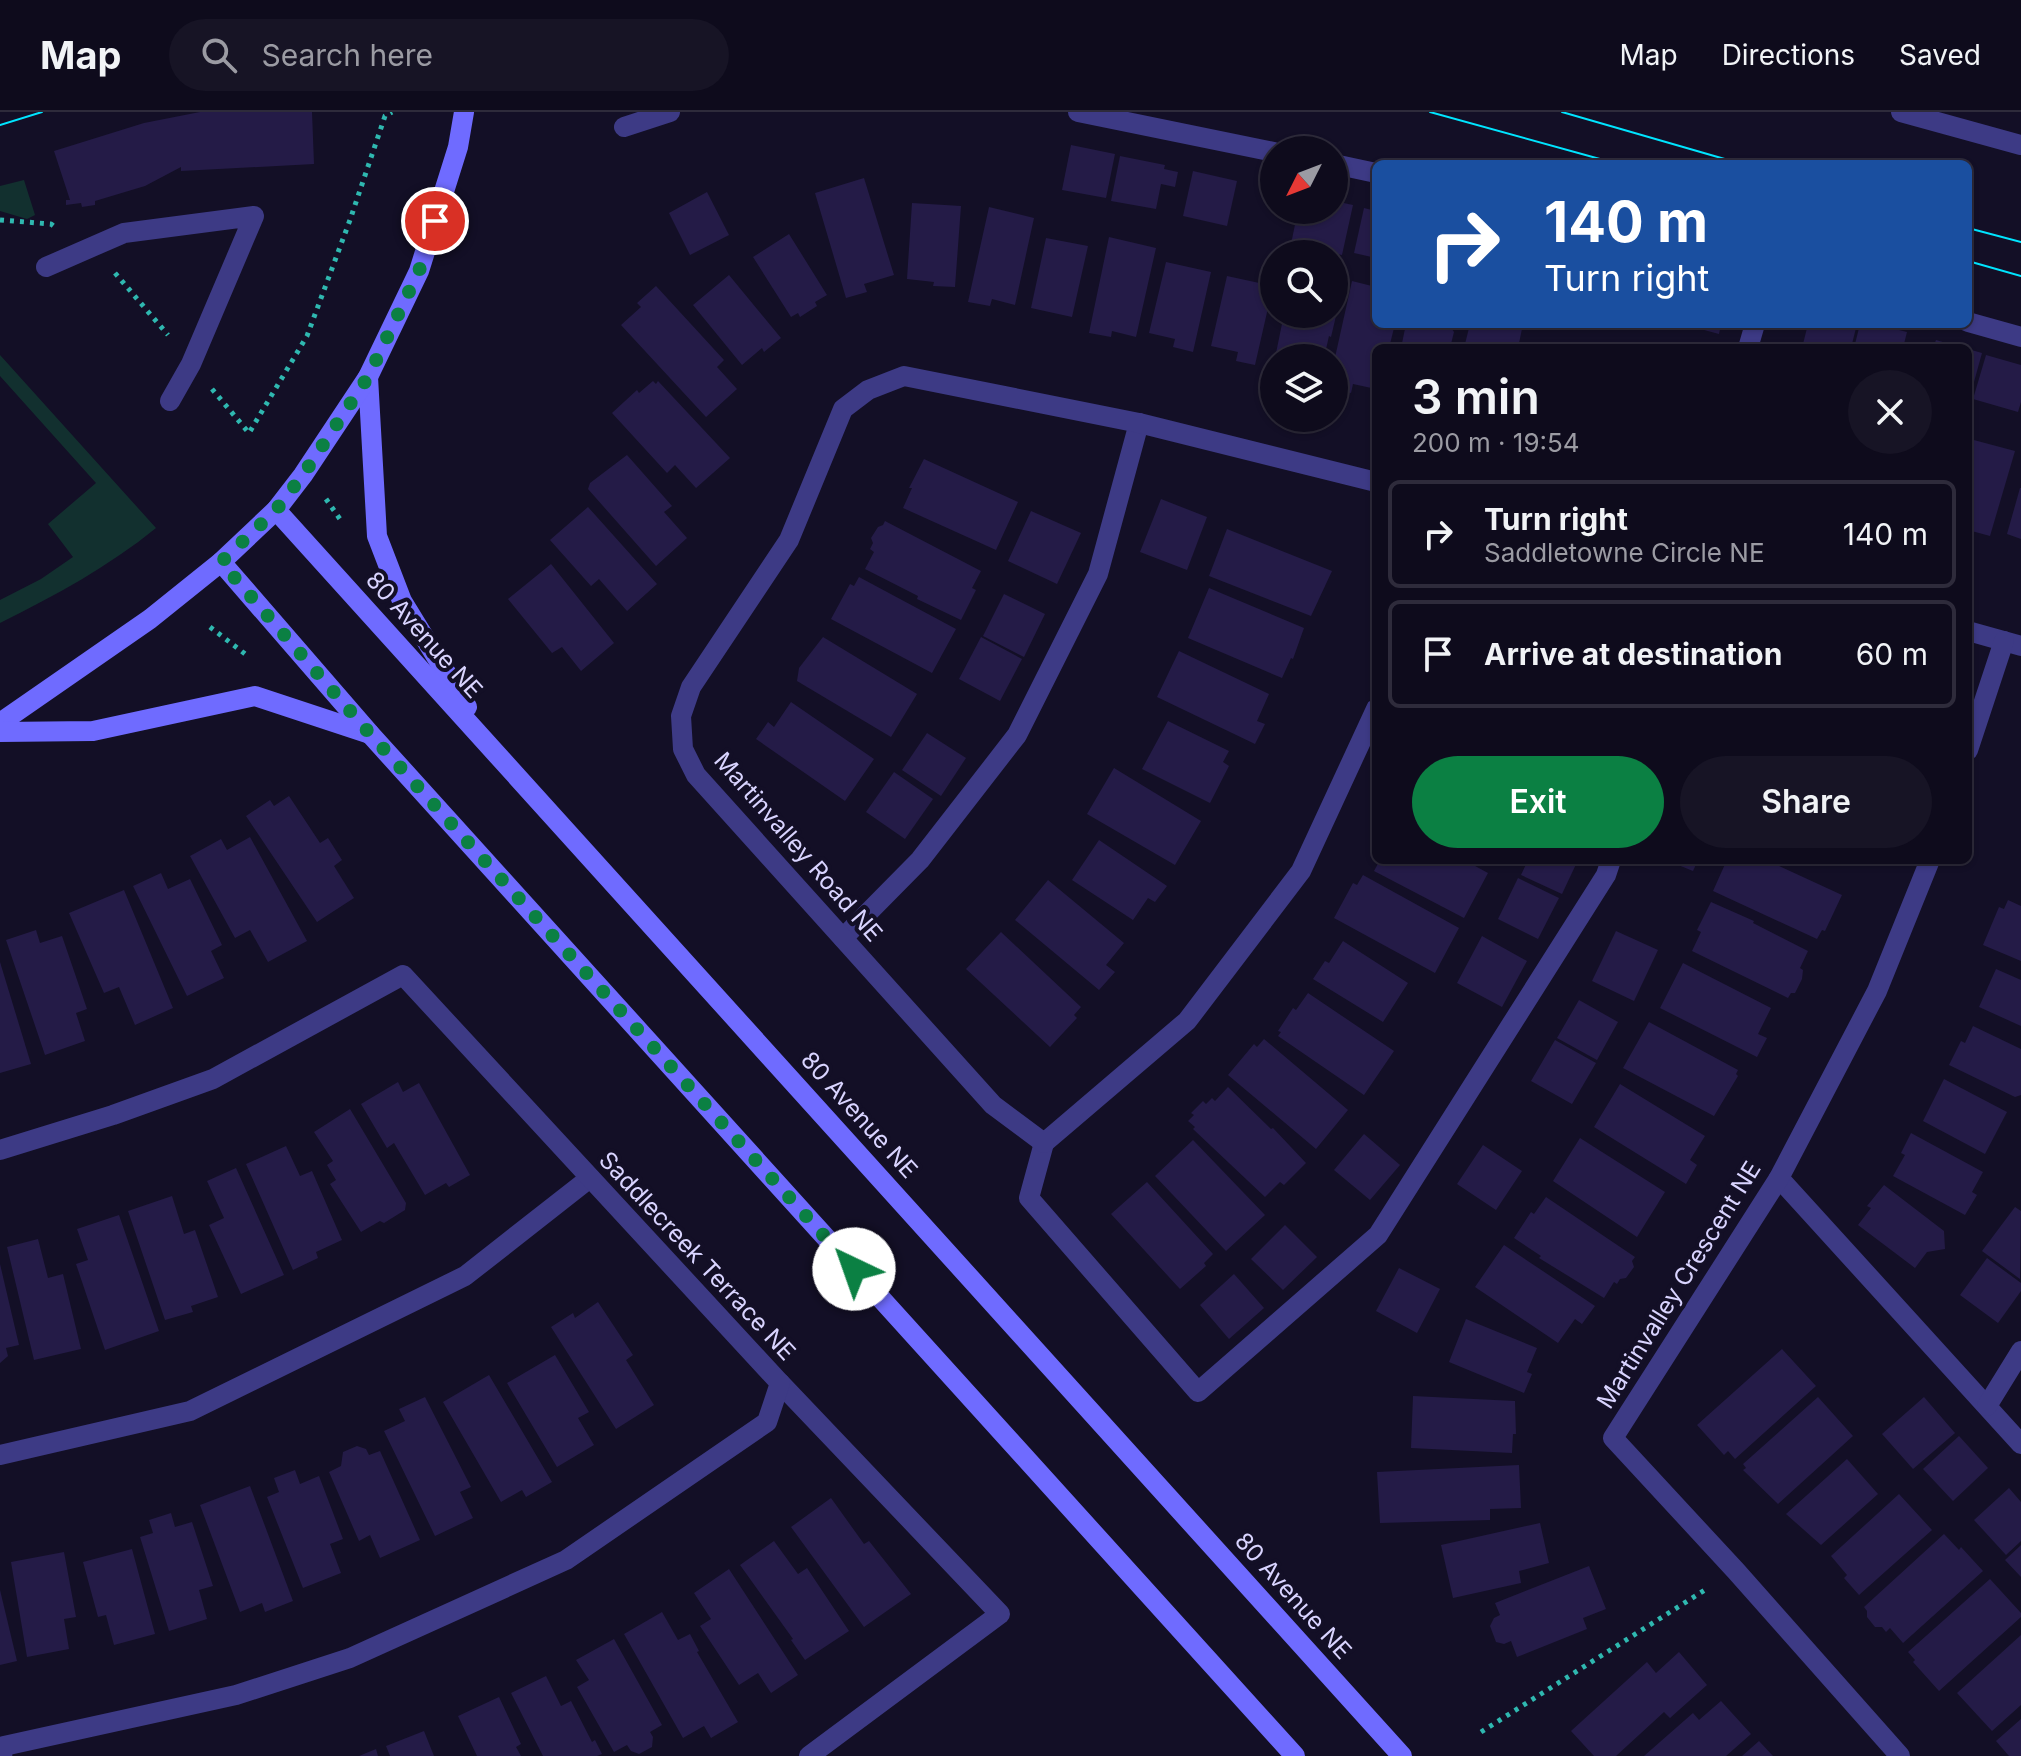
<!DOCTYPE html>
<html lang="en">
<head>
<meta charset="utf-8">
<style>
	:root { --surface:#0e0b1c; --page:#171425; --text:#f1f3f6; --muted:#9b9ba3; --line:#2e2b3b; --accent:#0b8043 }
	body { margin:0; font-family:Inter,sans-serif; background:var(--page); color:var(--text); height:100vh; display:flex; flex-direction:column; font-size:30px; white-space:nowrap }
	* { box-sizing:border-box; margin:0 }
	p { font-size:26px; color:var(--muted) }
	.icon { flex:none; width:44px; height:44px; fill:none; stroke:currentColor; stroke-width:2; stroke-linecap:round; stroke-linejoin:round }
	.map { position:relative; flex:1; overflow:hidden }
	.panel { position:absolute; left:1372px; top:232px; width:600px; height:520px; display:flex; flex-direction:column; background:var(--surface); border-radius:12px; box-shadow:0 2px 6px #0004,0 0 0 2px var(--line) }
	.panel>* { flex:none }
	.top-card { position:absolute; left:1372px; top:48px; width:600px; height:168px; border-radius:12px; box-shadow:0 2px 6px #0004,0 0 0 2px var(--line); background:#1a4fa0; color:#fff; overflow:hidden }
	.needle { width:52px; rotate:228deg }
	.tools { position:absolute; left:1260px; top:24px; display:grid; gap:16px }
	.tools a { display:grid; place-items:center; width:88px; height:88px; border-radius:50%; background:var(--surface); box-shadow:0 2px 6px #0004,0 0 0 2px var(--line); font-size:40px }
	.pin { position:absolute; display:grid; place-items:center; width:68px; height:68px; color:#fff; margin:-34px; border:4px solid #fff; border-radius:50%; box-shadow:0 2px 8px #0007 }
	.me { position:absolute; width:88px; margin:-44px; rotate:318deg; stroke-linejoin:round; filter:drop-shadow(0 0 6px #0008) }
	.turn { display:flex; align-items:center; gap:28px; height:168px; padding:0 40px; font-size:36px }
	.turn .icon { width:104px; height:104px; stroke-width:2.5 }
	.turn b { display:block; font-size:56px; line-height:68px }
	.round { display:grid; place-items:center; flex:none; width:84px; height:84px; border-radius:42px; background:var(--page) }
	.overview { display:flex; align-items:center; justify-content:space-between; height:136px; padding:0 40px }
	h1 { font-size:48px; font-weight:600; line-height:60px }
	.primary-button { display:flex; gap:16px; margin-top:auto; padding:16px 40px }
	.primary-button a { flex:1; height:92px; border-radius:48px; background:var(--accent); color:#fff; font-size:32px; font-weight:600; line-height:92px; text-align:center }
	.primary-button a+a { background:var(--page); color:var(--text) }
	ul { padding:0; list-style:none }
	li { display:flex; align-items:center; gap:24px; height:108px; margin:0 16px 12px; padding:0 24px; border:4px solid var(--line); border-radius:12px }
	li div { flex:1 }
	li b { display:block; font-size:30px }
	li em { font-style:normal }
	header { display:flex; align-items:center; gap:48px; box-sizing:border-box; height:112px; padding:0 40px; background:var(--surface); border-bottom:2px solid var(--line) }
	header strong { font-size:38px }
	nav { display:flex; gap:44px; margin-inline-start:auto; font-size:28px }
	.search { width:560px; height:72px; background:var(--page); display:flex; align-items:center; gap:20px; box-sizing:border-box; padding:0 28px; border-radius:44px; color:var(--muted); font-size:30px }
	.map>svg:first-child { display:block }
	.green { fill:#12302f }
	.building { fill:#241b47 }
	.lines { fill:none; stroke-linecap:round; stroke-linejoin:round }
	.path { stroke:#2fb8b0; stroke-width:5; stroke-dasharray:4 6; stroke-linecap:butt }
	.service { stroke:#3d3a85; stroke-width:20 }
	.minor { stroke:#3d3a85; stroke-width:20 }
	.secondary { stroke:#6f6bff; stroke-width:20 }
	.tram { stroke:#00e5ff; stroke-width:2 }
	.route { stroke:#0b8043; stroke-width:14; stroke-dasharray:0 25.2 }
	.labels { text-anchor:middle; stroke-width:8; stroke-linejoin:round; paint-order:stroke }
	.street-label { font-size:24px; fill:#d9d4ff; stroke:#130f26 }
</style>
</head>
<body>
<header>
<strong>Map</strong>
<div class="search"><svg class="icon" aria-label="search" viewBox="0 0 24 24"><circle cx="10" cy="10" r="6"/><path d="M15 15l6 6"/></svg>Search here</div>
<nav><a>Map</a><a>Directions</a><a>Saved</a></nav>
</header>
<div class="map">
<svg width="2021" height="1644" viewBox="0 0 2021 1644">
	<rect width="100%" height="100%" fill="#130f26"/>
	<g class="green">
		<polygon points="24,68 35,103 27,107 0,99 0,74"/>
		<path d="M0 243 156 416C108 455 56 483 0 511V488L41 467 73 445 48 412 96 371 0 264Z"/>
	</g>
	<g class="building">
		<polygon points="200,0 312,0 314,52 181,59 181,55 145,74 95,89 95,93 82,95 81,91 66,93 66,88 70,88 54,39 144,11"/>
		<polygon points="1071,33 1115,42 1106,86 1062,78"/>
		<polygon points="1120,44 1165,53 1164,57 1178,60 1175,75 1161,72 1156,97 1111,89"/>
		<polygon points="1193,59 1237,69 1227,114 1183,104"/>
		<polygon points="864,66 894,163 864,172 867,180 846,186 815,81"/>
		<polygon points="707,80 729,123 690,143 669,101"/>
		<polygon points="1334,89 1353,93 1342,143 1291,132 1298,98 1334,98"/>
		<polygon points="912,91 961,94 955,175 933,174 934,170 907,167"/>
		<polygon points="989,95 1034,106 1015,193 992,187 990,194 968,190"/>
		<polygon points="1364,96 1376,99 1376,146 1354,141"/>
		<polygon points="789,122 827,183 815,190 817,194 800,205 798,201 791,205 753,145"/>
		<polygon points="1109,125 1156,136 1136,225 1112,219 1111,225 1089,221"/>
		<polygon points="1046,126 1088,134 1072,205 1031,196"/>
		<polygon points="1166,150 1211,160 1193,240 1173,235 1175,227 1149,221"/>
		<polygon points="729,163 781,226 764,240 762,236 742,253 693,193"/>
		<polygon points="1227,164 1273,174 1255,253 1236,249 1238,240 1211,234"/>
		<polygon points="1334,166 1341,168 1335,194 1334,194"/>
		<polygon points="1352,169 1376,175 1376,212 1395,212 1389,236 1376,236 1376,277 1353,272 1351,281 1334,277 1334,250"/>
		<polygon points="656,174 724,248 717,255 737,277 706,305 621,213 641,195 637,191"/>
		<polygon points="1284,202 1334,202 1336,204 1331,225 1329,224 1324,246 1275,246"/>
		<polygon points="1406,212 1448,212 1454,220 1450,236 1401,236"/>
		<polygon points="1470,212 1523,212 1518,236 1464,236"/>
		<polygon points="1682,212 1721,212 1719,222"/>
		<polygon points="1808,212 1857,212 1851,236 1802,236"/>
		<polygon points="1860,212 1875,212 1907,220 1903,236 1854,236"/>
		<polygon points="1936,228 1960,235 1960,236 1933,236"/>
		<polygon points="1968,237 1982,241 1969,288 1968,288"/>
		<polygon points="1986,243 2021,253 2021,290 2018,300 1973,287"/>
		<polygon points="653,269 656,272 658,269 730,346 696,376 675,353 667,361 612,301 637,278 639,281"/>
		<polygon points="1970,327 2015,339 1990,424 1968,418 1968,335"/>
		<polygon points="627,343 672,394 664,400 687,426 656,454 588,377 590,371"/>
		<polygon points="924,347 1018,390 996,438 903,396 912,376 909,376"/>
		<polygon points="2020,376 2021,376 2021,427 2007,422"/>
		<polygon points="1161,387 1207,405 1187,458 1140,440"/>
		<polygon points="588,395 657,472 627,499 599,467 591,474 550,428"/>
		<polygon points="1031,399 1081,421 1057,472 1008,449"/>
		<polygon points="885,409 981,459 972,476 976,478 961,508 917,487 918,484 865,457 874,440 870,437 873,431 871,426 878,415 883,413"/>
		<polygon points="1227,417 1332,459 1311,504 1209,464"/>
		<polygon points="551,452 614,531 581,559 562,535 552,541 508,487"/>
		<polygon points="859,465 956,517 932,561 831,507 850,472 854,474"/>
		<polygon points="1209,476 1304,516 1293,547 1291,546 1282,566 1188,526"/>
		<polygon points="1004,482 1045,502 1024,545 983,524"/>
		<polygon points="823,525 917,582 891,625 797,569 799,556"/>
		<polygon points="981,525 1022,547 1000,589 959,567"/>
		<polygon points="1179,539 1269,582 1257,609 1265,612 1255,632 1157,585"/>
		<polygon points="791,590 874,647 845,689 756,627 768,610 774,615"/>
		<polygon points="1168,609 1229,639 1223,650 1229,654 1210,691 1142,657"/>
		<polygon points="927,621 966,646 941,684 902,658"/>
		<polygon points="1114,656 1201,709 1175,753 1087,702"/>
		<polygon points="894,660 933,687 905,727 866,700"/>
		<polygon points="289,684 320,731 328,726 342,748 334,754 354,786 317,810 246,704 270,688 274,694"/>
		<polygon points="250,725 307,829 268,850 250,818 235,826 190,744 221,727 227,738"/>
		<polygon points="1099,728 1167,774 1155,790 1148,786 1133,808 1072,768"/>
		<polygon points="1380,748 1464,748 1488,761 1464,806 1374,759"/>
		<polygon points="1528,748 1578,748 1562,782 1521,763"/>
		<polygon points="1666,748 1698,748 1693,759"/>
		<polygon points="1732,748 1766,748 1842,783 1825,819 1822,818 1817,827 1713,779 1726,750 1730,752"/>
		<polygon points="161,761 168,777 190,767 222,833 211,839 224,866 187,884 133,774"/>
		<polygon points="1363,763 1459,816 1435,861 1334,806 1353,771 1357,773"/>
		<polygon points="1518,766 1559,786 1538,827 1498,807"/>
		<polygon points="1048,768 1124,831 1106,853 1115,860 1099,878 1015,808"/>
		<polygon points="124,778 173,896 135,913 119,875 104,881 69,801"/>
		<polygon points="2008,788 2021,794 2021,849 1983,833 1999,795 2004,797"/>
		<polygon points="1711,790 1754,809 1753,811 1808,839 1800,856 1803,858 1802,867 1795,881 1791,881 1788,886 1692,839 1701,820 1697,818"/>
		<polygon points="36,818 40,831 62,824 87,897 76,901 85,929 45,943 6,828"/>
		<polygon points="1616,819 1658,838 1634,889 1592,869"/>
		<polygon points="1001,820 1081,895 1074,903 1077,906 1050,935 966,857"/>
		<polygon points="1482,824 1527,849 1502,895 1457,871"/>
		<polygon points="1343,829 1408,871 1383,910 1313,867 1325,849 1329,851"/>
		<polygon points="0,850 31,952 0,961"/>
		<polygon points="1683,851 1771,896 1758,922 1767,926 1757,945 1660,896"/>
		<polygon points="1996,857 2021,868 2021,914 1979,895"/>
		<polygon points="1308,881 1394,939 1364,983 1278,924 1281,920 1278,919 1293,896 1296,898"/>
		<polygon points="1579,888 1618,910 1597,948 1557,926"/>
		<polygon points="1649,910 1738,958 1736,962 1738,964 1714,1004 1623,956"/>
		<polygon points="1973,914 2021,937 2021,983 2015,985 1949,953 1961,929 1965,931"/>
		<polygon points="1264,927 1348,998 1316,1037 1228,963 1254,932 1257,935"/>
		<polygon points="1555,928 1596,951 1572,992 1531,969"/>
		<polygon points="1944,967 2007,1000 1985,1042 1923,1009"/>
		<polygon points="398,970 403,980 419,971 470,1063 449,1075 446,1071 425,1083 394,1031 387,1036 361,992"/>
		<polygon points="1620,972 1705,1024 1690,1048 1697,1053 1686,1072 1594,1015"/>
		<polygon points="1228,975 1271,1017 1273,1016 1306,1051 1284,1073 1280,1070 1265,1085 1193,1017 1195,1015 1188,1009 1194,1003 1191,1001 1203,989 1206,992 1212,986 1215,989"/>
		<polygon points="350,997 406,1091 405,1098 384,1111 380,1109 361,1120 330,1072 336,1068 327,1053 333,1049 314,1020"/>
		<polygon points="1911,1021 1983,1060 1972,1080 1977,1083 1965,1103 1893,1064 1905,1043 1901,1041"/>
		<polygon points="1364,1022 1400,1053 1370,1088 1334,1058"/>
		<polygon points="1580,1026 1665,1080 1637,1125 1553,1069"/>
		<polygon points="1193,1028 1265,1103 1226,1139 1155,1064"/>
		<polygon points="1483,1033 1522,1059 1496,1098 1457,1072"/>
		<polygon points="286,1034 300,1064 312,1059 342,1128 316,1140 318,1146 293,1158 246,1052"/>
		<polygon points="236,1056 284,1163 241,1182 209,1113 224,1106 207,1069"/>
		<polygon points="1147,1070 1213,1142 1204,1151 1206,1154 1180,1177 1111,1102"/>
		<polygon points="1884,1073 1944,1119 1945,1137 1927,1140 1915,1156 1858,1113 1871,1096 1867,1094"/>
		<polygon points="172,1084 184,1122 195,1118 218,1185 191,1194 193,1200 165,1208 128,1099"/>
		<polygon points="1546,1085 1635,1145 1632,1149 1634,1155 1626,1166 1620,1167 1617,1172 1614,1170 1604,1186 1539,1146 1541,1144 1514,1126 1531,1100 1534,1102"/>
		<polygon points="2015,1095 2021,1099 2020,1167 1982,1139"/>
		<polygon points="119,1103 159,1219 105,1238 76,1152 88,1148 77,1117"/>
		<polygon points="1285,1113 1317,1145 1283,1178 1251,1147"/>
		<polygon points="38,1127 48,1166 63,1162 81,1237 34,1248 7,1135"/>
		<polygon points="1504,1133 1595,1194 1582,1212 1575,1207 1558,1231 1475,1175"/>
		<polygon points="1987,1146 2021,1171 2021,1179 1998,1211 1960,1183"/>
		<polygon points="0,1152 19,1233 6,1236 8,1244 0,1251"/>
		<polygon points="1399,1156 1440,1177 1417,1221 1376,1199"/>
		<polygon points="1234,1162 1264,1196 1229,1227 1200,1193"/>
		<polygon points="598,1190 633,1243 626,1248 654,1293 616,1317 551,1215 573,1201 575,1206"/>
		<polygon points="1466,1207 1537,1236 1527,1260 1532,1262 1524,1281 1449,1250"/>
		<polygon points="1782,1237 1816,1274 1735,1347 1728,1339 1724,1343 1697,1313"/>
		<polygon points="555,1243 589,1300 578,1306 594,1333 557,1355 507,1271"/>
		<polygon points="489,1263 552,1370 526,1385 522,1378 501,1390 443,1290"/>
		<polygon points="1413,1284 1515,1289 1516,1322 1513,1322 1512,1341 1411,1336"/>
		<polygon points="425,1285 471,1375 460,1380 473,1406 435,1424 384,1319 405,1309 399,1297"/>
		<polygon points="1818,1285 1853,1324 1778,1392 1743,1358 1746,1356 1743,1352"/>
		<polygon points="1924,1285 1955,1321 1913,1357 1882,1322"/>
		<polygon points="1959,1324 1988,1356 1953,1389 1923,1357"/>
		<polygon points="357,1334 366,1337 369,1343 380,1339 420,1428 380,1446 370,1423 359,1429 329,1360 341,1354 343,1340"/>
		<polygon points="1847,1347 1878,1382 1821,1433 1786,1402"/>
		<polygon points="1519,1353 1521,1396 1490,1397 1490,1408 1380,1411 1377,1360"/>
		<polygon points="295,1358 300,1372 319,1364 343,1427 330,1432 341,1461 303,1476 267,1385 279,1380 274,1366"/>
		<polygon points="250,1374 293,1489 265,1500 262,1491 240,1500 200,1393"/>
		<polygon points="2009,1376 2021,1390 2021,1429 2006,1443 1974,1408"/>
		<polygon points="1899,1382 1932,1418 1859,1483 1844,1466 1847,1463 1831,1444"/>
		<polygon points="831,1386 864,1432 869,1429 911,1482 864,1515 791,1415"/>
		<polygon points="171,1401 175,1415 192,1410 213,1474 199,1478 207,1507 169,1519 140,1425 153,1421 149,1408"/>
		<polygon points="1540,1411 1549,1451 1519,1459 1521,1471 1453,1486 1441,1433"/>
		<polygon points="1944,1422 1959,1438 1961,1435 1983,1459 1903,1531 1890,1516 1886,1520 1882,1515 1875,1515 1867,1505 1867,1499 1864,1495"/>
		<polygon points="774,1429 798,1462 807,1456 849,1519 805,1548 791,1528 793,1527 740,1453"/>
		<polygon points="2021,1433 2021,1465 2005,1448"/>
		<polygon points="132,1437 155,1522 114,1533 106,1503 98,1505 83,1450"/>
		<polygon points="64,1440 76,1505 64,1507 69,1537 27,1545 11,1450"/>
		<polygon points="1589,1454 1606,1497 1583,1506 1587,1517 1517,1545 1511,1529 1504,1532 1496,1530 1490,1514 1494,1506 1500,1503 1495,1491"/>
		<polygon points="729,1457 798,1563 771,1581 758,1561 739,1573 700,1514 711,1507 694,1481"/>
		<polygon points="1990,1467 2021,1501 2021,1505 1939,1579 1913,1550 1915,1548 1908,1540"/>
		<polygon points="0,1478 17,1549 0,1553"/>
		<polygon points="662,1500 678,1528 690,1522 699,1539 697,1540 738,1610 711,1626 704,1614 683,1626 624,1522"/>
		<polygon points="2021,1523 2021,1593 1992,1619 1957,1581"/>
		<polygon points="614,1527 662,1613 650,1620 653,1625 652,1635 639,1642 631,1639 627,1633 614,1640 577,1575 589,1568 576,1548"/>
		<polygon points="1679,1540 1707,1573 1670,1606 1664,1600 1616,1644 1594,1644 1571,1619 1647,1550 1656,1561"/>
		<polygon points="546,1564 561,1594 571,1589 592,1630 595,1628 602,1642 597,1644 543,1644 511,1581"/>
		<polygon points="499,1585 521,1632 516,1635 521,1644 477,1644 458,1604"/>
		<polygon points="1721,1589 1751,1622 1726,1644 1644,1644 1693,1601 1699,1608"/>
		<polygon points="2021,1607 2021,1644 2009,1644 1996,1629"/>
		<polygon points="424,1619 434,1644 390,1644 386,1634"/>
		<polygon points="1759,1629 1773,1644 1742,1644"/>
		<polygon points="376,1637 378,1644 359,1644"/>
	</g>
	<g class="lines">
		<g class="path">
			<polyline points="0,108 51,112 56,116"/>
			<polyline points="115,161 168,223"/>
			<polyline points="212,277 249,321 307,224 350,108 385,4 392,0"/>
			<polyline points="326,387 342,410"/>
			<polyline points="210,515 249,545"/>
			<polyline points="1481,1620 1708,1476"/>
		</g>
		<g class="service">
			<polyline points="1078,0 1274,40"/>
			<polyline points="1901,0 2021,33"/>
			<polyline points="624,15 670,0"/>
			<polyline points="1334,52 1376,61"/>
			<polyline points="46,155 124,121 254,104 191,252 170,289"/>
			<polyline points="1968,210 2021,225"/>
			<polyline points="1748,236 1755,212"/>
			<polyline points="843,826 920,748 1017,623 1098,462 1139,311"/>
			<polyline points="1044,1031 1029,1086 1198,1280 1378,1123 1606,763 1611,748"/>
			<polyline points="1779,1066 2021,1332"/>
			<polyline points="780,1271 1000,1502 809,1644"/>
			<polyline points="1987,1294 2021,1239"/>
			<polyline points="0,1343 190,1299 465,1164 590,1066"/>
		</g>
		<g class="minor">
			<polyline points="1376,370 1139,311 904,264 868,278 843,297 789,428 691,575 681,604 683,637 696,663 993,993 1044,1031 1187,909 1301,759 1376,597"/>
			<polyline points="1968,519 2021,534"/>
			<polyline points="1968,638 2004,529"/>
			<polyline points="0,1038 113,1003 213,967 403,863 780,1271 767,1310 566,1448 350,1546 236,1583 4,1634 2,1644"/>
			<polyline points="1900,1644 1736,1459 1613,1326 1779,1066 1877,879 1930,748"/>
		</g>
		<g class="secondary">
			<polyline points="368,265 377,424 402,489 467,595"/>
			<polyline points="276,398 1402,1644"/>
			<polyline points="221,450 371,623 1295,1644"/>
			<polyline points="0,611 150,507 221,450 276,398 303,363 368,265 419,159 458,35 464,0"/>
			<polyline points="0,620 93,619 255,584 370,622"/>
		</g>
		<g class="tram">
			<polyline points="1430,0 1618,52"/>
			<polyline points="1562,0 1742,52"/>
			<polyline points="0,13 42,0"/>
			<polyline points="1968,116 2021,130"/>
			<polyline points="1968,149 2021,164"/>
		</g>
	</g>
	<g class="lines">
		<polyline class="route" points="435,109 419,159 368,265 303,363 276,398 221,450 371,623 854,1157"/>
	</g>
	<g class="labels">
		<g class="street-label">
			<text transform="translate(424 523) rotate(48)" y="8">80 Avenue NE</text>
			<text transform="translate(798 735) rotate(49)" y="8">Martinvalley Road NE</text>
			<text transform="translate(859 1003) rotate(48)" y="8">80 Avenue NE</text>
			<text transform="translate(697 1144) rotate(47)" y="8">Saddlecreek Terrace NE</text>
			<text transform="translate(1679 1173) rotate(-58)" y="8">Martinvalley Crescent NE</text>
			<text transform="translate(1293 1484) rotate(48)" y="8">80 Avenue NE</text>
		</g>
	</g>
</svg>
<div class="tools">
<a><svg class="needle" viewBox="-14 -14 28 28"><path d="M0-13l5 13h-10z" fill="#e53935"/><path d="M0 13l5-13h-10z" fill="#9b9ba3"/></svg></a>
<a><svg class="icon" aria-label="search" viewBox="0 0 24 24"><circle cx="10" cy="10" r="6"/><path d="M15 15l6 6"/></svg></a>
<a><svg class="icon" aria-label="layers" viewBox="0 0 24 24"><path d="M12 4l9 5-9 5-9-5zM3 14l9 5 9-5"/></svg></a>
</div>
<div class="pin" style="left:435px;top:109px;background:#d93025"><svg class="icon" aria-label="arrive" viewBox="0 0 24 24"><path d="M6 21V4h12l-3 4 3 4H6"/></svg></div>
<svg class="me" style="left:854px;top:1157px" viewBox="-20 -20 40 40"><circle r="19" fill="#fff"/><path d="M0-13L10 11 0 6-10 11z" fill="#0b8043"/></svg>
<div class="top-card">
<div class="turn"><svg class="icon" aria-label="right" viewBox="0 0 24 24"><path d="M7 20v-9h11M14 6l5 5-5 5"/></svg><div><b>140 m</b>Turn right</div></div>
</div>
<section class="panel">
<div class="overview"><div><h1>3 min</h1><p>200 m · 19:54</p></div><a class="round"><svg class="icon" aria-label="close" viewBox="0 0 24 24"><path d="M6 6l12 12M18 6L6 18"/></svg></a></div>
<ul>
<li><svg class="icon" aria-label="right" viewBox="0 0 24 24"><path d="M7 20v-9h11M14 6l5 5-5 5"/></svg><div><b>Turn right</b><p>Saddletowne Circle NE</p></div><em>140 m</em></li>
<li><svg class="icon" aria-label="arrive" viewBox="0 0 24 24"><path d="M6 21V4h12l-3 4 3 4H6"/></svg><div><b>Arrive at destination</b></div><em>60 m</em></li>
</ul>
<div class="primary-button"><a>Exit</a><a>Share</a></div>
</section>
</div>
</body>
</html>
